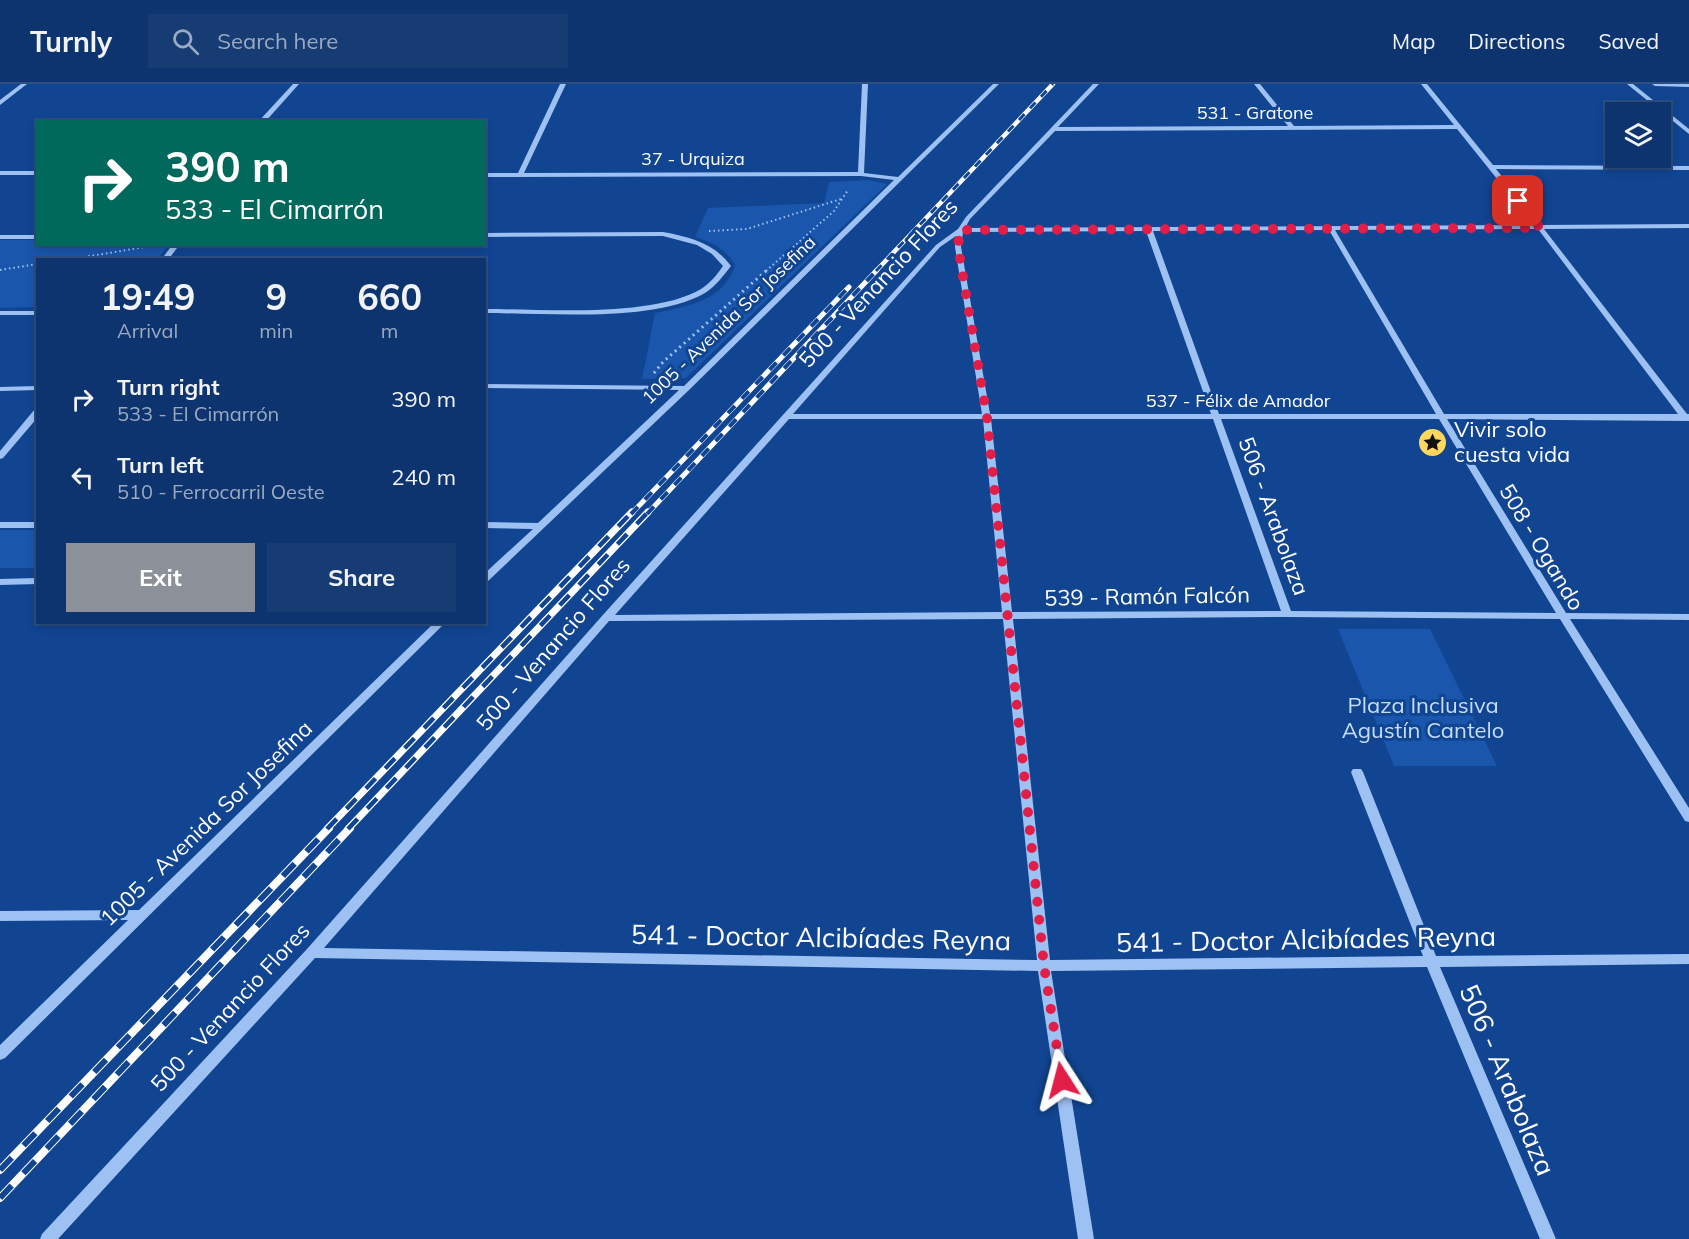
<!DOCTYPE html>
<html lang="en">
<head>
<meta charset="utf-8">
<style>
	:root { --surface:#0d346e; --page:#163c73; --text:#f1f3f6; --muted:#9aaac2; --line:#2d4f81; --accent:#8c9099 }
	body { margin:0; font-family:Mulish,sans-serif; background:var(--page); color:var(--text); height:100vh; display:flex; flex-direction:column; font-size:22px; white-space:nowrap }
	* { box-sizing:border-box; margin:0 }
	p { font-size:20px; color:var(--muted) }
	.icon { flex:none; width:33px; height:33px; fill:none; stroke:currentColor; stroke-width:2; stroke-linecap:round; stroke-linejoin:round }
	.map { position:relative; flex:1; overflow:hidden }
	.side { position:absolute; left:36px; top:174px; width:450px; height:366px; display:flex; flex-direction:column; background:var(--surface); border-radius:0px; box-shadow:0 3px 9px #0003,0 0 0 2px var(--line) }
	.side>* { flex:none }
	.top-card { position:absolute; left:36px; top:36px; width:450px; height:126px; border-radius:0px; box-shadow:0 3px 9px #0003,0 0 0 2px var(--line); background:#00695c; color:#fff; overflow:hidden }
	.buttons { position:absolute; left:1605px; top:18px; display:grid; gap:12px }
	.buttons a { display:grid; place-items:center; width:66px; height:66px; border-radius:0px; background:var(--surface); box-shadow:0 3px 9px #0003,0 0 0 2px var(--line); font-size:30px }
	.pin { position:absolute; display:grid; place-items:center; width:51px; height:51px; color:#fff; margin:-26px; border-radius:12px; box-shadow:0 3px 9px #0006 }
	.me { position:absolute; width:66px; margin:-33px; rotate:351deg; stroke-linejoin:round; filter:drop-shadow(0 0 4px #0008) }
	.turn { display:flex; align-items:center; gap:21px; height:126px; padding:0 30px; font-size:27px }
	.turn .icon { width:78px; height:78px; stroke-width:2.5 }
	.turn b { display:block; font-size:42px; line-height:51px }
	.eta { display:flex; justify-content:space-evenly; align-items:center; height:102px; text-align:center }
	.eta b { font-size:36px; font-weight:700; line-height:42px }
	.cta { display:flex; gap:12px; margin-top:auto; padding:12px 30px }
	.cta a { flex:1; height:69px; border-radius:0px; background:var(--accent); color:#fff; font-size:24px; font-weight:700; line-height:69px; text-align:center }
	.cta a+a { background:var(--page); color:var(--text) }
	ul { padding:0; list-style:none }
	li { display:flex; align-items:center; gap:18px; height:78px; padding:0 30px }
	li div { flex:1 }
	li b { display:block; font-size:22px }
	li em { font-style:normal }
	header { display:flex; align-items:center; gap:36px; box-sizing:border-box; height:84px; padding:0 30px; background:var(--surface); border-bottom:2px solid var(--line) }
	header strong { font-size:28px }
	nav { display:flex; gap:33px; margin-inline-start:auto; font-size:21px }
	.search { width:420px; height:54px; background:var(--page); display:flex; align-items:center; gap:15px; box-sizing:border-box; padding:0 21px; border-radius:0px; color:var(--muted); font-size:22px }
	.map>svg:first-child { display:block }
	.green { fill:#1956ac }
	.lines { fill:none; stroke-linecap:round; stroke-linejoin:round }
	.path-far1 { stroke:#9ec1f3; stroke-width:2; stroke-dasharray:1.5 3; stroke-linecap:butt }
	.path { stroke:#9ec1f3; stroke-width:3; stroke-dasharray:2 4; stroke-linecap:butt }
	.minor { fill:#9ec1f3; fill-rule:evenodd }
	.rail-far3-casing { stroke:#fff; stroke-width:4.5 }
	.rail-far2-casing { stroke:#fff; stroke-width:5 }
	.rail-far1-casing { stroke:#fff; stroke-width:7 }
	.rail-casing { stroke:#fff; stroke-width:8 }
	.rail-far3 { stroke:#114592; stroke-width:3; stroke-dasharray:8; stroke-linecap:butt }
	.rail-far2 { stroke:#114592; stroke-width:4; stroke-dasharray:10; stroke-linecap:butt }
	.rail-far1 { stroke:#114592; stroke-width:4.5; stroke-dasharray:14; stroke-linecap:butt }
	.rail { stroke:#114592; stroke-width:6; stroke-dasharray:17; stroke-linecap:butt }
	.route { stroke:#e11d48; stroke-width:10; stroke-dasharray:0 18 }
	.labels { text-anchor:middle; stroke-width:6; stroke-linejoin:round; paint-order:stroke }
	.far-street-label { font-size:18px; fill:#fff; stroke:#114592 }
	.street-label { font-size:22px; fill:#fff; stroke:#114592 }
	.poi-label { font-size:22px; fill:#fff; stroke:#114592; text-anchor:start }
	.park-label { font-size:22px; fill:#c5ddfd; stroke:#114592 }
	.near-street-label { font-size:27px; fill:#fff; stroke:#114592 }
</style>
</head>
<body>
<header>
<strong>Turnly</strong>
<div class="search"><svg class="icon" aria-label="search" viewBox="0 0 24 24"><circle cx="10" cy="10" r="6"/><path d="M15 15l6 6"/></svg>Search here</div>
<nav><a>Map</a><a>Directions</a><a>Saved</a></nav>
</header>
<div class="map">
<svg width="1689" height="1155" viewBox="0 0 1689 1155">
	<rect width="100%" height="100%" fill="#114592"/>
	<g class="green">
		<path d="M868 96 887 100 686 294 642 295 655 229C688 222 724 217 735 181 726 165 712 158 695 153L708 124 824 119 829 98Z"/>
		<polygon points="0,156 37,156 38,160 168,162 157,175 38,176 37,223 0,224"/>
		<rect x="0" y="446" width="37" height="38"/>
		<polygon points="1338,545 1430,545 1497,682 1394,682"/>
	</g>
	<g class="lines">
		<g class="path-far1">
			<polyline points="709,147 747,145 841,115"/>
			<polyline points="66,176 157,161"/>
			<polyline points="0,186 38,180"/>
			<polyline points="766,187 834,127 848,106"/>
		</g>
		<polyline class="path" points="654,289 663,278 767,186"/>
		<g class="minor">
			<polygon points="21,0 27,0 0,21 0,16"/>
			<polygon points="293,0 299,0 265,38 258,38"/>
			<polygon points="560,0 566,0 524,89 858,88 862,0 868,0 864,89 898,93 993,0 999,0 689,306 487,498 484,499 484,490 533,445 484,444 484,438 538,439 679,306 484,304 484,300 684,302 894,96 861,92 484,93 484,89 518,89"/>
			<path d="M1093 0H1099L1058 43 1288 42 1254 0H1260L1294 42 1454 41 1421 0H1427L1493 81 1689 82V86L1496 85 1541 141 1689 140V144L1544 145 1687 330H1689V337L1447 335 1566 529 1689 530V536L1570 535 1689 724V738L1685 737 1560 535 1287 533 1013 535 1050 876 1423 872 1351 688 1353 685H1361L1363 688 1436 872 1689 870V880L1440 883 1556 1155H1540L1427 883 1051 887 1094 1155H1078L1038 887 315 874 58 1155H40L42 1150 307 865 602 532 936 161 958 145 966 133ZM1457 45 1534 141 965 144 970 135 1055 47ZM1537 145H1538L1678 330H1444L1335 146ZM1329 146 1436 330H1219L1153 147ZM1146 147 1211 330H990L961 163 963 148ZM956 152 955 163 982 330H793L940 163ZM789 335H983L1002 528 615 531ZM991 335H1213L1281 527 1012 528ZM1221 335H1439L1556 529 1291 527ZM1003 535 1037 876 324 864 609 537Z"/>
			<polygon points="1627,0 1633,0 1689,45 1689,50"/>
			<polygon points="1652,0 1689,0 1689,3 1655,2"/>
			<rect x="0" y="87" width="38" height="4"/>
			<path d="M663 148C690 153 714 159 731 182 723 192 716 202 705 209 653 239 545 229 484 229V225C542 225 652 234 701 205 710 199 717 191 723 182L712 170 697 161 663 152 484 153V149Z"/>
			<rect x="0" y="151" width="38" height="4"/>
			<polygon points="173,160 180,160 168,176 161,176"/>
			<rect x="0" y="227" width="38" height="4"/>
			<polygon points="38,302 38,306 0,307 0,303"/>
			<polygon points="35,325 38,325 38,333 3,374 0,375 0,367"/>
			<rect x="0" y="438" width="38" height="6"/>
			<polygon points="38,494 38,500 0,501 0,495"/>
			<polygon points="435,538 446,538 5,974 0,976 0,961 128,836 0,837 0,827 139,826"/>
		</g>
		<defs>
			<polyline id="rail-far3" points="876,187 1053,0"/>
			<g id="rail-far2">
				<polyline points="631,430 849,203"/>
				<polyline points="647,430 877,186"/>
			</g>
			<g id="rail-far1">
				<polyline points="327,745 632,428"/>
				<polyline points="348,745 648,428"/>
			</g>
			<g id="rail">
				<polyline points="0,1086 329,744"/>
				<polyline points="0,1114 350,744"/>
			</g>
		</defs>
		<use href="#rail-far3" class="rail-far3-casing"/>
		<use href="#rail-far2" class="rail-far2-casing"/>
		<use href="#rail-far1" class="rail-far1-casing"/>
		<use href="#rail" class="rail-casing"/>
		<use href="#rail-far3" class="rail-far3"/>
		<use href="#rail-far2" class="rail-far2"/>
		<use href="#rail-far1" class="rail-far1"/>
		<use href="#rail" class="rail"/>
	</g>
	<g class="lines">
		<polyline class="route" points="1062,996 1044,882 987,334 958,163 960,146 1540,144 1518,117"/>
	</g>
	<defs>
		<symbol id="sight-disc" viewBox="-11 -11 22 22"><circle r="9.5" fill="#ffd75f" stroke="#114592"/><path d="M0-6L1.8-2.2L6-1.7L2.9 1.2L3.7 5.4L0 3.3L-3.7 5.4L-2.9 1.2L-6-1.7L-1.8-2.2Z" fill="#111"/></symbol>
	</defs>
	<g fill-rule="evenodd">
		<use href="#sight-disc" x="1416" y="342" width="33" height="33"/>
	</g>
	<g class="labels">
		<g class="far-street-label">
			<text x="1255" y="35">531 - Gratone</text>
			<text x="693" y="81">37 - Urquiza</text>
			<text transform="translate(729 236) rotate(-44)" y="6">1005 - Avenida Sor Josefina</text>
			<text x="1238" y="323">537 - Félix de Amador</text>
		</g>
		<g class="street-label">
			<text transform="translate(878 199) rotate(-47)" y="8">500 - Venancio Flores</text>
			<text transform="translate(1274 432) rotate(70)" y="8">506 - Arabolaza</text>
			<text transform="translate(1542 463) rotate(59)" y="8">508 - Ogando</text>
			<text transform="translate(1147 512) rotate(-1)" y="8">539 - Ramón Falcón</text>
			<text transform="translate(553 560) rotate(-49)" y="8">500 - Venancio Flores</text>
			<text transform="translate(206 739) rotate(-44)" y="8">1005 - Avenida Sor Josefina</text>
			<text transform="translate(230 923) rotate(-47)" y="8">500 - Venancio Flores</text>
		</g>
		<g class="poi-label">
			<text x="1454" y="353">Vivir solo<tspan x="1454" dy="25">cuesta vida</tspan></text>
		</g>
		<g class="park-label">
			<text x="1423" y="629">Plaza Inclusiva<tspan x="1423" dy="25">Agustín Cantelo</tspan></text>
		</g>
		<g class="near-street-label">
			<text transform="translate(821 854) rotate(1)" y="9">541 - Doctor Alcibíades Reyna</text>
			<text transform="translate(1306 856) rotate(-1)" y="9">541 - Doctor Alcibíades Reyna</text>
			<text transform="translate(1507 996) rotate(67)" y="9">506 - Arabolaza</text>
		</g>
	</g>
</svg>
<div class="buttons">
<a><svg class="icon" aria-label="layers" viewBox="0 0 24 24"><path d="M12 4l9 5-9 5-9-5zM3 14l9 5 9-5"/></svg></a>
</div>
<div class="pin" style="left:1518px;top:117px;background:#d93025"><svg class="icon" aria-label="arrive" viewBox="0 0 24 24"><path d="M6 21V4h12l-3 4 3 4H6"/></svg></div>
<svg class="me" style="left:1062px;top:996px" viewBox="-20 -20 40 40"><path d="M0-17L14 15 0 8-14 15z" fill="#e11d48" stroke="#fff" stroke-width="4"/></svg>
<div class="top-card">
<div class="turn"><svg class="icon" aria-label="right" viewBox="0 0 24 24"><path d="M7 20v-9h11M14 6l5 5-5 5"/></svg><div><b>390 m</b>533 - El Cimarrón</div></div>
</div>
<section class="side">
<div class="eta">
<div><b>19:49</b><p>Arrival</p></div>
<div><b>9</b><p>min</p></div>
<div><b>660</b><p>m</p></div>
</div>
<ul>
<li><svg class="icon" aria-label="right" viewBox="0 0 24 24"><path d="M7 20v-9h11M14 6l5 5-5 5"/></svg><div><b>Turn right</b><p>533 - El Cimarrón</p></div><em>390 m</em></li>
<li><svg class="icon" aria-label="left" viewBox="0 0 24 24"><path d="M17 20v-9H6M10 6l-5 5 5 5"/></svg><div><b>Turn left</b><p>510 - Ferrocarril Oeste</p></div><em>240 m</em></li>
</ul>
<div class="cta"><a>Exit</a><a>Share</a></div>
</section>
</div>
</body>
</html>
